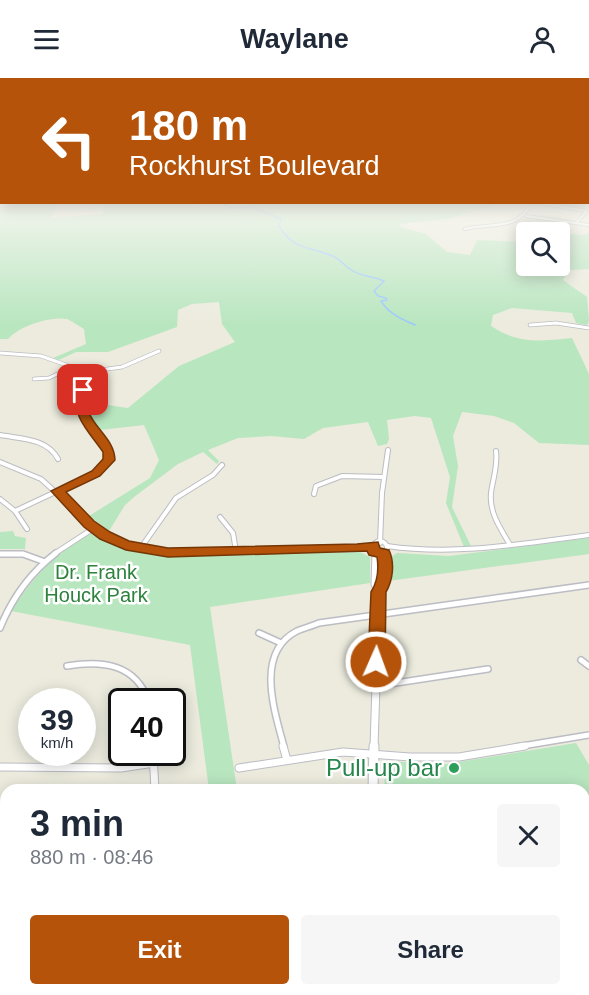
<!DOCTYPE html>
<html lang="en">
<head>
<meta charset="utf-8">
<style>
	:root { --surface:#fff; --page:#f6f6f7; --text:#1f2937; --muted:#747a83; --accent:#b45309 }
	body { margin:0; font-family:Helvetica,sans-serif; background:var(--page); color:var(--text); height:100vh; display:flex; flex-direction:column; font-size:22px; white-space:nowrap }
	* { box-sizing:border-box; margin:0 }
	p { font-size:20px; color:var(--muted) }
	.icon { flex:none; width:33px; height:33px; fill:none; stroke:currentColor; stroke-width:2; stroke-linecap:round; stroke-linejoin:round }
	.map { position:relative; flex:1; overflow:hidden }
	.details { position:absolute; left:0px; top:706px; width:590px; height:212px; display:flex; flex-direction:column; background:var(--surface); border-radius:18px 18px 0 0; box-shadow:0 3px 15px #0003 }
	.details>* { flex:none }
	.guide { position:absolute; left:0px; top:0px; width:590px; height:126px; box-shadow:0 3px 15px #0003; background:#b45309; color:#fff; overflow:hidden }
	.fabs { position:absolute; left:516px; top:144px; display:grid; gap:12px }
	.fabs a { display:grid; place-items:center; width:54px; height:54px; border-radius:6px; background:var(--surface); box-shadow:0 3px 15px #0003; font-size:30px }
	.speed { position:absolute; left:18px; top:610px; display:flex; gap:12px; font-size:30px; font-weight:700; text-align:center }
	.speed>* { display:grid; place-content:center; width:78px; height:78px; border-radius:50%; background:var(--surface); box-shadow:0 3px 15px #0003; line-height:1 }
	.speed small { font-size:15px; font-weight:400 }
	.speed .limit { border:3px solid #111; border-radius:9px; background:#fff; color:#111 }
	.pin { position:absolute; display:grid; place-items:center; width:51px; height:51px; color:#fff; margin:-26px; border-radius:12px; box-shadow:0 3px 9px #0006 }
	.me { position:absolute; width:66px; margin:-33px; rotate:2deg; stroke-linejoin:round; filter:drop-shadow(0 0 4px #0008) }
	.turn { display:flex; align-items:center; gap:21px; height:126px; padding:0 30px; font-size:27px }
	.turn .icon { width:78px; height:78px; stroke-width:2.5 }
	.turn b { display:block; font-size:42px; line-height:51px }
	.round { display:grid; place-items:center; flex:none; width:63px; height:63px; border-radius:6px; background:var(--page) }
	.overview { display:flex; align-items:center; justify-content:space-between; height:102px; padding:0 30px }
	h1 { font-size:36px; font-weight:600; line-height:45px }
	.button { display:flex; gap:12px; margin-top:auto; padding:12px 30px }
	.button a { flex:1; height:69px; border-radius:6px; background:var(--accent); color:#fff; font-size:24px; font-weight:600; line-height:69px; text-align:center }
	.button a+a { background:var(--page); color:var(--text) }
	header { display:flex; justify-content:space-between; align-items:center; height:78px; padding:0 30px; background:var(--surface); font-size:27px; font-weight:600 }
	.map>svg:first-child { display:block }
	.green { fill:#b8e6bf }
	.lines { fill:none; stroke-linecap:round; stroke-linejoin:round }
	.stream { stroke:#9bc6ff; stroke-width:1.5 }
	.building { fill:#c7c5bb }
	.minor-far4-casing { stroke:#bcbdc4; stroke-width:4 }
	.minor-far3-casing { stroke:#bcbdc4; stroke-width:4.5 }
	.minor-far2-casing { stroke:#bcbdc4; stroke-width:6 }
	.minor-far1-casing { stroke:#bcbdc4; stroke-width:8 }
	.minor-casing { stroke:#bcbdc4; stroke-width:9 }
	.tertiary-far1-casing { stroke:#bcbdc4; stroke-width:9 }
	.tertiary-casing { stroke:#bcbdc4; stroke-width:11 }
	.minor-far4 { stroke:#fff; stroke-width:2 }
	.minor-far3 { stroke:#fff; stroke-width:3 }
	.minor-far2 { stroke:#fff; stroke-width:4 }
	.minor-far1 { stroke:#fff; stroke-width:5 }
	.minor { stroke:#fff; stroke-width:7 }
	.tertiary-far1 { stroke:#fff; stroke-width:7 }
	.tertiary { stroke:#fff; stroke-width:9 }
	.route { fill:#b45309; stroke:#753606; stroke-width:1.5 }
	.leisure-dot { fill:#2e9e5b; stroke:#fff; stroke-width:2 }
	.labels { text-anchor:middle; stroke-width:5; stroke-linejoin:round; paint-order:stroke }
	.park-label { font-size:20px; fill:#2e823e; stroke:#fff }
	.near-leisure-label { font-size:24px; fill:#27864d; stroke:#fff; text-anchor:end }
</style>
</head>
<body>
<header><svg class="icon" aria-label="menu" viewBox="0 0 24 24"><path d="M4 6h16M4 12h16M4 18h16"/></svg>Waylane<svg class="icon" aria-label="person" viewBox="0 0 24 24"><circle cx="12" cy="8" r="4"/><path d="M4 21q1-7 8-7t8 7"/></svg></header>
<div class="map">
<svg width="589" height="917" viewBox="0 0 589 917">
	<rect width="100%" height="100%" fill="#ecebde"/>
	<g class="green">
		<path d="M104 124 170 125 204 130 288 124 489 125 496 127 448 141 400 146 401 149 426 156 447 174 470 177 477 162 526 164V188H560V155L582 157 589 155V191L570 192 563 202 587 219 589 243 587 247 576 245 572 235 512 230 493 237 491 248C520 267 540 263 572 260L589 296V367L539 365 514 345 494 338 462 334 453 358 458 388 452 429 471 468 464 469 446 425 450 399 431 340 415 338 387 342 389 361 387 366 378 368 368 344 323 350 304 361 271 358 238 360 208 372 219 383 217 386 203 374 178 386 134 419 125 427 109 453 89 438 150 400 159 382 144 347 100 352 87 334 86 324 128 330 179 288 235 264 222 246 219 224 192 226 178 232 177 249 108 274H76L59 282 53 280 86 266 84 251C79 248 72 243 67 241 50 238 19 248 8 261H0V129L19 127 20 125H56L52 140 103 136Z"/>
		<polygon points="13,453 15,458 26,460 25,471 0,471 0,454"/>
		<path d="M92 455 126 472 159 477 360 474 370 479V505L210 529 237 712H209L190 567 11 533C31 502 58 471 92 455Z"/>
		<polygon points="589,460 589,476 388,503 388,481 397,475 449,478"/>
		<polygon points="576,665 589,687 589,844 584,849 584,712 384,712 386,683 446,686"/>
		<polygon points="383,912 536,912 533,917 384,917"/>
	</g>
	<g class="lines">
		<path class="stream" d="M219 124 231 130 252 129 281 141 279 148C294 172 306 168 330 177 340 180 344 188 353 193 362 199 374 198 384 203L374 213 378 218 386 220 387 222 381 223C389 236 401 241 415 247"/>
	</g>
	<polygon class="building" points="589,854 589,917 554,917 557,914 555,912 584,912 584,859"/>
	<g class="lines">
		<defs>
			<g id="minor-far4">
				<polyline points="526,138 589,147"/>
				<path d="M465 151C493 144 517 154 532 124L587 133 577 144"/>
			</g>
			<g id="minor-far3">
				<polyline points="530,247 556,245 589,250"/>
				<polyline points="0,275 41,278 72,289 93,293 122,289 159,273"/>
				<polyline points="34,301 49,300 72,289"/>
				<polyline points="80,326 81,315 93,293"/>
			</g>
			<g id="minor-far2">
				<path d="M0 357C21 361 47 360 58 381"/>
				<path d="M496 373C498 388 493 400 491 415 489 435 501 451 510 467"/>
				<polyline points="0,384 41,401 101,455 140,471 179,475 357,471 373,468"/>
				<polyline points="314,416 316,408 342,398 384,399"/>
				<polyline points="0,421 15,433 27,451"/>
				<path d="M15 433 96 395 109 382C108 359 83 348 80 325"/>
				<polyline points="220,439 233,455 236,473"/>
				<circle cx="380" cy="470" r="7"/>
				<polyline points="380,465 382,415 388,372"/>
				<path d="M387 468C455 478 521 466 589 457"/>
				<polyline points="140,471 176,420 213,397 222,387"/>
				<polyline points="0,476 24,476"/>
				<polyline points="54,476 94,450"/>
			</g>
			<g id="minor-far1">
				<polyline points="178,475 185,475"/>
				<polyline points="0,476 23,476 45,484"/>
				<path d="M0 550C12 520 30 495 56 475"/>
				<polyline points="259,555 281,565"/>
				<polyline points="581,582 589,588"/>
				<path d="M67 588C103 582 136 586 149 624"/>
				<polyline points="376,608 488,591"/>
				<path d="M284 669C275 634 254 575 297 553 304 550 312 548 319 545L589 507"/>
				<polyline points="516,669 589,657"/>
			</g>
			<g id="minor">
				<polyline points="283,668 287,682"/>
				<polyline points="153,675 155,712"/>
				<polyline points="0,689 121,690 154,685"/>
				<polyline points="239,690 343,674 410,679 459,679 525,668"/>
				<polyline points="0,801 6,801"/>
				<polyline points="21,917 26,912"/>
			</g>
			<g id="tertiary-far1">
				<polyline points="379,515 384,505 384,475"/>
				<polyline points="374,669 379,515 375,506 376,475"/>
			</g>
			<g id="tertiary">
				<polyline points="373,712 374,668"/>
				<polyline points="370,912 370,917"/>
			</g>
		</defs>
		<use href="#minor-far4" class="minor-far4-casing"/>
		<use href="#minor-far3" class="minor-far3-casing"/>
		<use href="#minor-far2" class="minor-far2-casing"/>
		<use href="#minor-far1" class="minor-far1-casing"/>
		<use href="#minor" class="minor-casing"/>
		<use href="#tertiary-far1" class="tertiary-far1-casing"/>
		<use href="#tertiary" class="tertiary-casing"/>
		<use href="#minor-far4" class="minor-far4"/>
		<use href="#minor-far3" class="minor-far3"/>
		<use href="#minor-far2" class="minor-far2"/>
		<use href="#minor-far1" class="minor-far1"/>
		<use href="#minor" class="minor"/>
		<use href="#tertiary-far1" class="tertiary-far1"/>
		<use href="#tertiary" class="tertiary"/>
	</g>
	<linearGradient id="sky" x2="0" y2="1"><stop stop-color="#89bbf1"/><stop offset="0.48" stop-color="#f6f6f0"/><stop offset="1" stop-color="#f6f6f0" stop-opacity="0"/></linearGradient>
	<rect width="589" height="247" fill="url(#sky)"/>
	<path class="route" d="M83 309 88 312C79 345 114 354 115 382L100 398 66 414 94 443 110 454 129 463 168 470 357 466 378 464 380 470 389 472C395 485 393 502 386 514L385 584 382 589 376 591 371 589 368 584 371 514C378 503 379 492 377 479L369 477 367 473 168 479 126 472 100 461 84 449 51 413 92 393 103 381V374C90 355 70 337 77 312Z"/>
	<circle class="leisure-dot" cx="454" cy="690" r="6"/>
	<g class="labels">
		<g class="park-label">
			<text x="96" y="501">Dr. Frank<tspan x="96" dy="23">Houck Park</tspan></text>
		</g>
		<g class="near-leisure-label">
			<text x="442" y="698">Pull-up bar</text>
		</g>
	</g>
</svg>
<div class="fabs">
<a><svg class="icon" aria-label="search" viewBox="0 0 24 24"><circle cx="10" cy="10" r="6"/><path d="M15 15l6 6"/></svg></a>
</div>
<div class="speed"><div>39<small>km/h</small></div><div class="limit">40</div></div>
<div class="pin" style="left:83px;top:312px;background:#d93025"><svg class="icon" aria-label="arrive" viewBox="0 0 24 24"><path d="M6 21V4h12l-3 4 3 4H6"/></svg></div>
<svg class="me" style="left:376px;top:584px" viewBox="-20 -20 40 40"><circle r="17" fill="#b45309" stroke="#fff" stroke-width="3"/><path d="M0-11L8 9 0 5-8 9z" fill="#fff"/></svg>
<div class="guide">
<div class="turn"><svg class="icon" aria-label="left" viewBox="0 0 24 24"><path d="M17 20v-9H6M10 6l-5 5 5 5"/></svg><div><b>180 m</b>Rockhurst Boulevard</div></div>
</div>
<section class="details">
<div class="overview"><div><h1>3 min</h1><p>880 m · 08:46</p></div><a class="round"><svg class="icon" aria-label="close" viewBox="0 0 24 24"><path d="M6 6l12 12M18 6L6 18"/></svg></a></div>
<div class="button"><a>Exit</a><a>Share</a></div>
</section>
</div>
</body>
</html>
